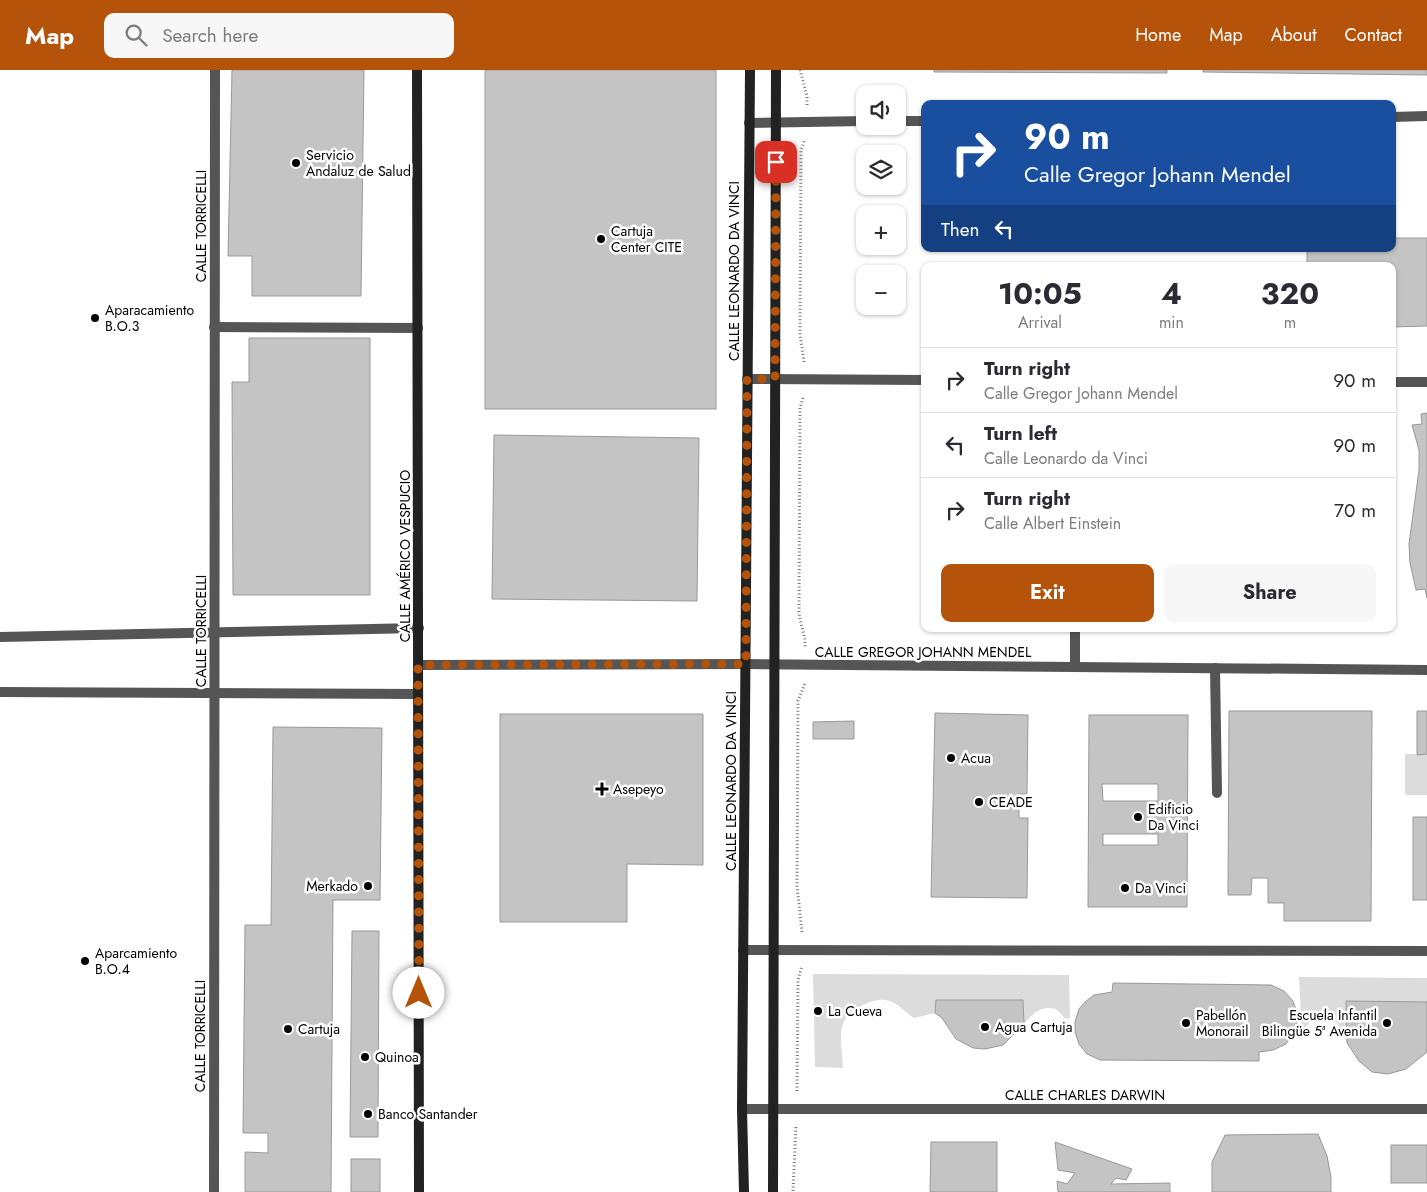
<!DOCTYPE html>
<html lang="en">
<head>
<meta charset="utf-8">
<style>
	:root { --surface:#fff; --page:#f7f7f7; --text:#2b2b33; --muted:#7c7c81; --line:#e1e1e2; --accent:#b45309 }
	body { margin:0; font-family:Jost,sans-serif; background:var(--page); color:var(--text); height:100vh; display:flex; flex-direction:column; font-size:19px; white-space:nowrap }
	* { box-sizing:border-box; margin:0 }
	p { font-size:16px; color:var(--muted) }
	.icon { flex:none; width:28px; height:28px; fill:none; stroke:currentColor; stroke-width:2; stroke-linecap:round; stroke-linejoin:round }
	.map { position:relative; flex:1; overflow:hidden }
	.details { position:absolute; left:921px; top:192px; width:475px; height:370px; display:flex; flex-direction:column; background:var(--surface); border-radius:10px; box-shadow:0 1px 4px #0004 }
	.details>* { flex:none }
	.banner { position:absolute; left:921px; top:30px; width:475px; height:152px; border-radius:10px; box-shadow:0 1px 4px #0004; background:#1a4fa0; color:#fff; overflow:hidden }
	.tools { position:absolute; left:856px; top:15px; display:grid; gap:10px }
	.tools a { display:grid; place-items:center; width:50px; height:50px; border-radius:10px; background:var(--surface); box-shadow:0 1px 4px #0004; font-size:25px }
	.pin { position:absolute; display:grid; place-items:center; width:42px; height:42px; color:#fff; margin:-21px; border-radius:10px; box-shadow:0 2px 8px #0006 }
	.me { position:absolute; width:55px; margin:-28px; rotate:0deg; stroke-linejoin:round; filter:drop-shadow(0 0 4px #0008) }
	.turn { display:flex; align-items:center; gap:18px; height:105px; padding:0 20px; font-size:22px }
	.turn .icon { width:65px; height:65px; stroke-width:2.5 }
	.turn b { display:block; font-size:35px; line-height:42px }
	.then { display:flex; align-items:center; height:48px; padding:0 20px; background:#0003; gap:10px; font-size:19px }
	.eta { display:flex; justify-content:space-evenly; align-items:center; height:85px; text-align:center }
	.eta b { font-size:30px; font-weight:700; line-height:35px }
	.action { display:flex; gap:10px; margin-top:auto; padding:10px 20px }
	.action a { flex:1; height:58px; border-radius:10px; background:var(--accent); color:#fff; font-size:20px; font-weight:700; line-height:58px; text-align:center }
	.action a+a { background:var(--page); color:var(--text) }
	ul { padding:0; list-style:none }
	li { display:flex; align-items:center; gap:15px; height:65px; padding:0 20px; border-top:1px solid var(--line) }
	li div { flex:1 }
	li b { display:block; font-size:19px }
	li em { font-style:normal }
	header { display:flex; align-items:center; gap:30px; box-sizing:border-box; height:70px; padding:0 25px; background:var(--accent); color:#fff }
	header strong { font-size:24px }
	nav { display:flex; gap:28px; margin-inline-start:auto; font-size:18px }
	.search { width:350px; height:45px; background:var(--page); display:flex; align-items:center; gap:12px; box-sizing:border-box; padding:0 18px; border-radius:10px; color:var(--muted); font-size:19px }
	.map>svg:first-child { display:block }
	.green { fill:#dcdcdc }
	.building { fill:#c4c4c4; stroke:#999; fill-rule:evenodd }
	.lines { fill:none; stroke-linecap:round; stroke-linejoin:round }
	.path { stroke:#777; stroke-width:3; stroke-dasharray:1 2.5; stroke-linecap:butt }
	.lane { stroke:#555; stroke-width:10 }
	.street { stroke:#555; stroke-width:10 }
	.secondary { stroke:#222; stroke-width:10 }
	.route { stroke:#b45309; stroke-width:9; stroke-dasharray:0 16.2 }
	.poi-dot { fill:#000; stroke:#fff; stroke-width:2 }
	.labels { text-anchor:middle; stroke-width:5; stroke-linejoin:round; paint-order:stroke }
	.poi-label { font-size:14px; fill:#000; stroke:#fff; text-anchor:start }
	.street-label { font-size:14px; fill:#000; stroke:#fff }
</style>
</head>
<body>
<header>
<strong>Map</strong>
<div class="search"><svg class="icon" aria-label="search" viewBox="0 0 24 24"><circle cx="10" cy="10" r="6"/><path d="M15 15l6 6"/></svg>Search here</div>
<nav><a>Home</a><a>Map</a><a>About</a><a>Contact</a></nav>
</header>
<div class="map">
<svg width="1427" height="1122" viewBox="0 0 1427 1122">
	<rect width="100%" height="100%" fill="#fff"/>
	<g class="green">
		<rect x="1405" y="684" width="22" height="41"/>
		<path d="M813 904 1069 905 1070 948 1066 949 1056 939C1040 935 1033 944 1024 954L1023 930H936L935 943 914 948C906 943 898 933 889 931 880 928 871 931 863 935 833 948 842 971 843 998L815 997Z"/>
		<polygon points="1299,907 1427,908 1427,932 1346,931 1347,973 1333,946 1324,942 1312,947 1302,966"/>
	</g>
	<g class="building">
		<polygon points="232,0 364,0 361,226 252,226 252,186 228,186"/>
		<rect x="485" y="0" width="231" height="339"/>
		<polygon points="934,0 1167,0 1167,3 934,2"/>
		<polygon points="1203,0 1427,0 1427,5 1203,2"/>
		<polygon points="1392,168 1427,168 1427,256 1392,257 1392,196 1307,196 1307,179 1392,179"/>
		<polygon points="249,268 370,268 370,525 233,525 232,312 249,312"/>
		<polygon points="1427,343 1427,528 1425,519 1416,520 1410,493 1409,474 1419,400 1419,380 1412,355 1422,354 1421,344"/>
		<polygon points="494,365 699,368 697,531 492,529"/>
		<polygon points="1229,641 1372,641 1371,851 1284,851 1284,833 1268,833 1268,808 1252,808 1251,825 1228,825"/>
		<polygon points="1417,641 1427,641 1427,684 1417,685"/>
		<polygon points="935,643 1028,645 1027,724 1019,724 1019,748 1028,748 1027,828 931,827"/>
		<polygon points="500,644 703,644 703,795 627,794 627,852 500,852"/>
		<path d="M1089 645H1188L1187 837H1088ZM1102 714H1158V731H1103ZM1103 764H1158V775H1103Z"/>
		<polygon points="854,651 854,669 813,669 813,652"/>
		<polygon points="273,657 382,658 380,830 333,830 331,1122 245,1122 245,1082 268,1083 268,1063 243,1063 245,855 271,855"/>
		<rect x="1413" y="747" width="14" height="83"/>
		<polygon points="352,861 379,861 378,1067 350,1067"/>
		<polygon points="1113,913 1271,915 1284,921 1293,931 1297,942 1297,955 1295,962 1286,974 1273,980 1259,982 1259,991 1100,990 1087,984 1079,974 1075,962 1075,952 1079,939 1085,932 1094,925 1112,922"/>
		<polygon points="936,930 1023,930 1024,954 1003,975 985,979 973,978 956,969 942,948 935,943"/>
		<polygon points="1346,931 1427,932 1427,982 1406,999 1388,1004 1372,1002 1359,991 1347,973"/>
		<polygon points="1318,1064 1327,1086 1331,1107 1331,1122 1212,1122 1212,1092 1225,1065"/>
		<polygon points="931,1072 997,1072 997,1122 930,1122"/>
		<polygon points="1055,1072 1132,1099 1126,1110 1116,1108 1111,1114 1170,1113 1170,1122 1058,1122 1057,1111 1067,1114 1075,1103 1058,1100"/>
		<rect x="1391" y="1075" width="36" height="38"/>
		<rect x="351" y="1089" width="29" height="33"/>
	</g>
	<g class="lines">
		<g class="path">
			<polyline points="800,0 807,26 807,36"/>
			<polyline points="804,292 800,265 801,80 805,69"/>
			<path d="M803 328 800 338 799 542C800 555 806 565 805 577"/>
			<polyline points="802,862 797,816 798,631 805,613"/>
			<polyline points="797,1021 798,910 802,896"/>
			<polyline points="793,1121 796,1055"/>
		</g>
		<polyline class="lane" points="1215,598 1217,723"/>
		<g class="street">
			<polyline points="1392,47 1427,46"/>
			<polyline points="898,51 925,51"/>
			<polyline points="749,53 865,51"/>
			<polyline points="214,257 418,258"/>
			<polyline points="747,309 925,310"/>
			<polyline points="1392,312 1427,312"/>
			<polyline points="1075,559 1075,597"/>
			<polyline points="0,567 419,558"/>
			<polyline points="418,595 746,594 1427,600"/>
			<polyline points="0,622 418,624"/>
			<polyline points="743,880 1427,881"/>
			<polyline points="742,1039 1427,1039"/>
			<polyline points="214,1122 215,0"/>
		</g>
		<g class="secondary">
			<polyline points="417,0 419,1122"/>
			<polyline points="744,1122 742,1039 750,0"/>
			<polyline points="773,1122 776,0"/>
		</g>
	</g>
	<g class="lines">
		<polyline class="route" points="419,923 418,595 746,594 747,309 775,309 776,92"/>
	</g>
	<g class="poi-dot">
		<circle cx="296" cy="93" r="5"/>
		<circle cx="601" cy="169" r="5"/>
		<circle cx="95" cy="248" r="5"/>
		<circle cx="951" cy="688" r="5"/>
		<path d="M599.5 711.5h5v5h5v5h-5v5h-5v-5h-5v-5h5z"/>
		<circle cx="979" cy="732" r="5"/>
		<circle cx="1138" cy="747" r="5"/>
		<circle cx="368" cy="816" r="5"/>
		<circle cx="1125" cy="818" r="5"/>
		<circle cx="85" cy="891" r="5"/>
		<circle cx="818" cy="941" r="5"/>
		<circle cx="1186" cy="953" r="5"/>
		<circle cx="1387" cy="953" r="5"/>
		<circle cx="985" cy="957" r="5"/>
		<circle cx="288" cy="959" r="5"/>
		<circle cx="365" cy="987" r="5"/>
		<circle cx="368" cy="1044" r="5"/>
	</g>
	<g class="labels">
		<g class="poi-label">
			<text x="306" y="90">Servicio<tspan x="306" dy="16">Andaluz de Salud</tspan></text>
			<text x="611" y="166">Cartuja<tspan x="611" dy="16">Center CITE</tspan></text>
			<text x="105" y="245">Aparacamiento<tspan x="105" dy="16">B.O.3</tspan></text>
			<text x="961" y="693">Acua</text>
			<text x="613" y="724">Asepeyo</text>
			<text x="989" y="737">CEADE</text>
			<text x="1148" y="744">Edificio<tspan x="1148" dy="16">Da Vinci</tspan></text>
			<text x="358" y="821" text-anchor="end">Merkado</text>
			<text x="1135" y="823">Da Vinci</text>
			<text x="95" y="888">Aparcamiento<tspan x="95" dy="16">B.O.4</tspan></text>
			<text x="828" y="946">La Cueva</text>
			<text x="1196" y="950">Pabellón<tspan x="1196" dy="16">Monorail</tspan></text>
			<text x="1377" y="950" text-anchor="end">Escuela Infantil<tspan x="1377" dy="16">Bilingüe 5ª Avenida</tspan></text>
			<text x="995" y="962">Agua Cartuja</text>
			<text x="298" y="964">Cartuja</text>
			<text x="375" y="992">Quinoa</text>
			<text x="378" y="1049">Banco Santander</text>
		</g>
		<g class="street-label">
			<text transform="translate(201 156) rotate(-90)" y="5">CALLE TORRICELLI</text>
			<text transform="translate(734 201) rotate(-90)" y="5">CALLE LEONARDO DA VINCI</text>
			<text transform="translate(405 486) rotate(-90)" y="5">CALLE AMÉRICO VESPUCIO</text>
			<text transform="translate(201 561) rotate(-90)" y="5">CALLE TORRICELLI</text>
			<text x="923" y="587">CALLE GREGOR JOHANN MENDEL</text>
			<text transform="translate(731 711) rotate(-90)" y="5">CALLE LEONARDO DA VINCI</text>
			<text transform="translate(200 966) rotate(-90)" y="5">CALLE TORRICELLI</text>
			<text x="1085" y="1030">CALLE CHARLES DARWIN</text>
		</g>
	</g>
</svg>
<div class="tools">
<a><svg class="icon" aria-label="sound" viewBox="0 0 24 24"><path d="M4 9h4l5-4v14l-5-4H4zM17 9q2 3 0 6"/></svg></a>
<a><svg class="icon" aria-label="layers" viewBox="0 0 24 24"><path d="M12 4l9 5-9 5-9-5zM3 14l9 5 9-5"/></svg></a>
<a>+</a>
<a>−</a>
</div>
<div class="pin" style="left:776px;top:92px;background:#d93025"><svg class="icon" aria-label="arrive" viewBox="0 0 24 24"><path d="M6 21V4h12l-3 4 3 4H6"/></svg></div>
<svg class="me" style="left:419px;top:923px" viewBox="-20 -20 40 40"><circle r="19" fill="#fff"/><path d="M0-13L10 11 0 6-10 11z" fill="#b45309"/></svg>
<div class="banner">
<div class="turn"><svg class="icon" aria-label="right" viewBox="0 0 24 24"><path d="M7 20v-9h11M14 6l5 5-5 5"/></svg><div><b>90 m</b>Calle Gregor Johann Mendel</div></div>
<div class="then">Then<svg class="icon" aria-label="left" viewBox="0 0 24 24"><path d="M17 20v-9H6M10 6l-5 5 5 5"/></svg></div>
</div>
<section class="details">
<div class="eta">
<div><b>10:05</b><p>Arrival</p></div>
<div><b>4</b><p>min</p></div>
<div><b>320</b><p>m</p></div>
</div>
<ul>
<li><svg class="icon" aria-label="right" viewBox="0 0 24 24"><path d="M7 20v-9h11M14 6l5 5-5 5"/></svg><div><b>Turn right</b><p>Calle Gregor Johann Mendel</p></div><em>90 m</em></li>
<li><svg class="icon" aria-label="left" viewBox="0 0 24 24"><path d="M17 20v-9H6M10 6l-5 5 5 5"/></svg><div><b>Turn left</b><p>Calle Leonardo da Vinci</p></div><em>90 m</em></li>
<li><svg class="icon" aria-label="right" viewBox="0 0 24 24"><path d="M7 20v-9h11M14 6l5 5-5 5"/></svg><div><b>Turn right</b><p>Calle Albert Einstein</p></div><em>70 m</em></li>
</ul>
<div class="action"><a>Exit</a><a>Share</a></div>
</section>
</div>
</body>
</html>
